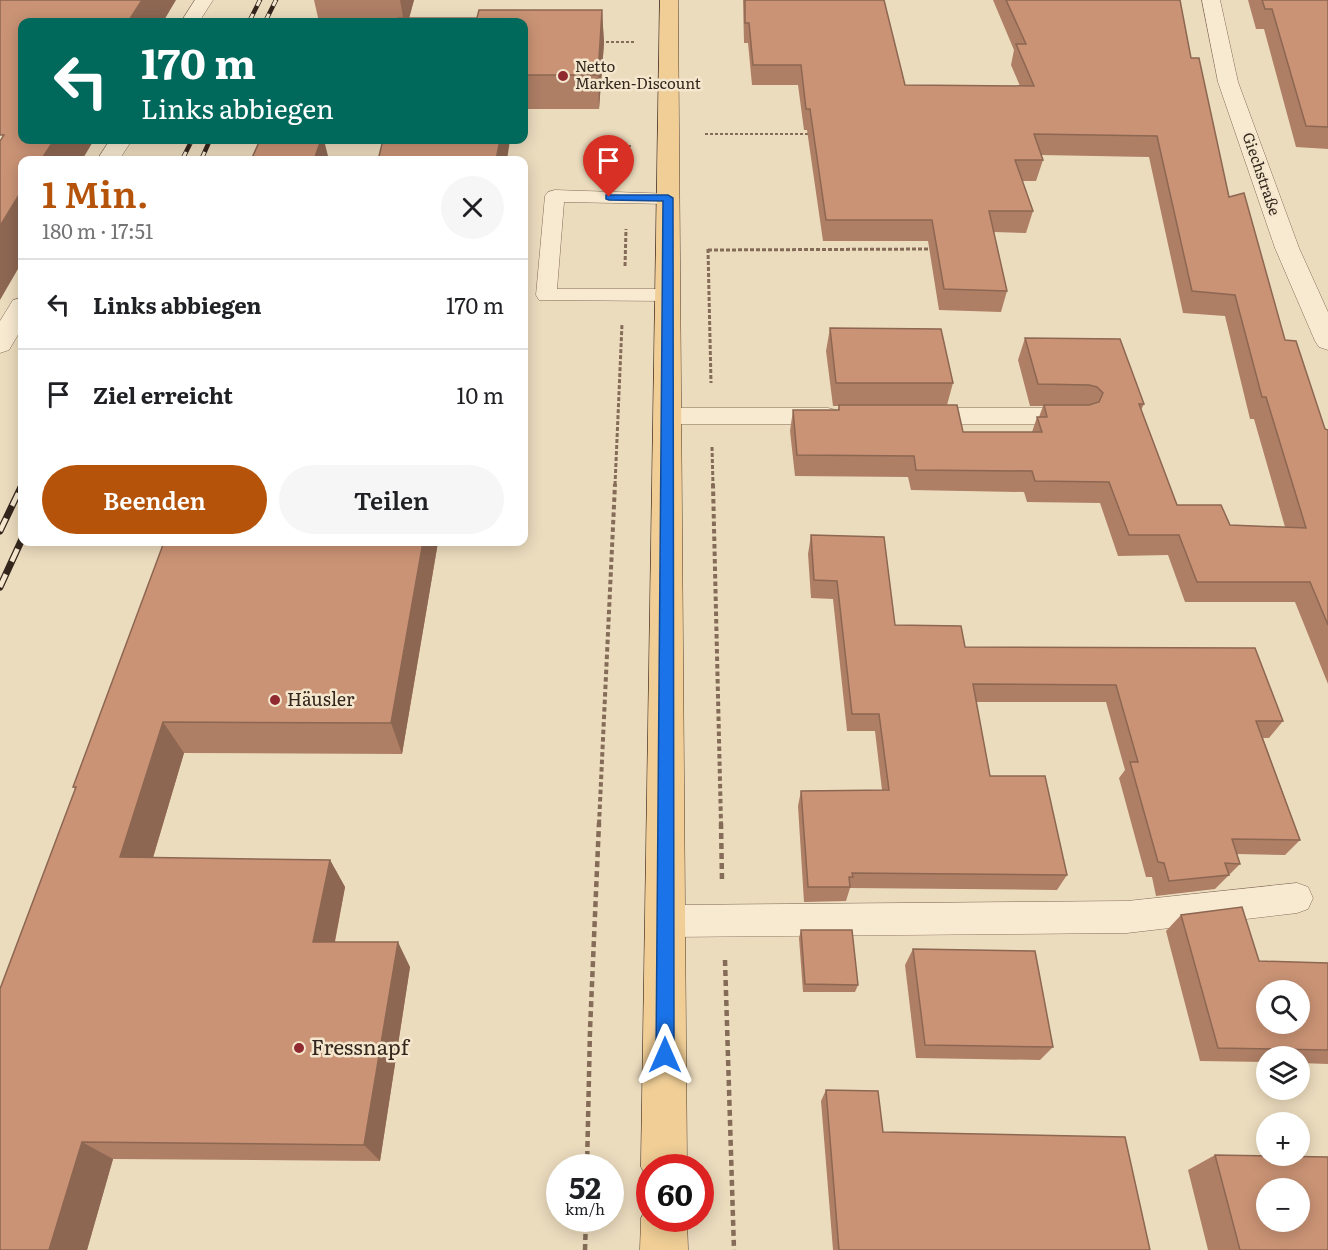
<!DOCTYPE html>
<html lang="de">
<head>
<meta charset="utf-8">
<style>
	:root { --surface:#fff; --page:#f6f6f6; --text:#202124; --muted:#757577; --line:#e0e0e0; --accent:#b45309 }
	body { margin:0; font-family:Literata,serif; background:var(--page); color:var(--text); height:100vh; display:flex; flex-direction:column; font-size:22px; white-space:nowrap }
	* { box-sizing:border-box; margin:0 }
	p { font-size:20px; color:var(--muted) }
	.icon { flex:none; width:33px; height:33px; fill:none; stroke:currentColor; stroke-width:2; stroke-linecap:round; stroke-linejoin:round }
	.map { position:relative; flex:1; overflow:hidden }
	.drawer { position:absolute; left:18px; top:156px; width:510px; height:390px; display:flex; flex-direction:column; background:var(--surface); border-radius:12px; box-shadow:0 3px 15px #0003 }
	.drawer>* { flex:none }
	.guide { position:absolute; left:18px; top:18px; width:510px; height:126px; border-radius:12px; box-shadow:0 3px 15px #0003; background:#00695c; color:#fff; overflow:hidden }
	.tools { position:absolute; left:1256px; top:980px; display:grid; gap:12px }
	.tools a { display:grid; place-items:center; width:54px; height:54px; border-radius:50%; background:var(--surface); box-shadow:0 3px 15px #0003; font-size:30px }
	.speed { position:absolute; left:546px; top:1154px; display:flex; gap:12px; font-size:30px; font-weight:700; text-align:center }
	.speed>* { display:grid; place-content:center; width:78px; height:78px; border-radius:50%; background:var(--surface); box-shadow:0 3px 15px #0003; line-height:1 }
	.speed small { font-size:15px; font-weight:400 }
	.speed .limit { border:9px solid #d22; background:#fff; color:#111 }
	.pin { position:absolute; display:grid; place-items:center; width:51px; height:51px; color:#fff; margin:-62px -26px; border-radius:50% 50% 50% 0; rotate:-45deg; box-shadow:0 0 6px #0007 }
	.pin .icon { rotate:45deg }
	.me { position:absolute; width:66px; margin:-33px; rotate:0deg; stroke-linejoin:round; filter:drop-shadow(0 0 4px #0008) }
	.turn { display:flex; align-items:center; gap:21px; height:126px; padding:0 24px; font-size:27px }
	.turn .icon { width:78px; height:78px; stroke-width:2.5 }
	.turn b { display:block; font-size:42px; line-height:51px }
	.round { display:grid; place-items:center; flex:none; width:63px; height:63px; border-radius:32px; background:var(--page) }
	.head { display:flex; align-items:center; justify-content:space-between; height:102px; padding:0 24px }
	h1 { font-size:36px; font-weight:600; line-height:45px; color:var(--accent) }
	.cta { display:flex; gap:12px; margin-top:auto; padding:12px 24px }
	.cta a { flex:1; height:69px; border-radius:36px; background:var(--accent); color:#fff; font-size:24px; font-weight:600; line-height:69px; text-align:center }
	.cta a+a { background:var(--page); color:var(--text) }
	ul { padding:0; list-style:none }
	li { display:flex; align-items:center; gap:18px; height:90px; padding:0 24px; border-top:2px solid var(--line) }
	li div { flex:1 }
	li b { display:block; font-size:22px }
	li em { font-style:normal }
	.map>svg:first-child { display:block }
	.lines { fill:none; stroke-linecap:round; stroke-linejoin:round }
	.lane-casing { stroke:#846c58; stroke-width:1 }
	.street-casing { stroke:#846c58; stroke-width:1 }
	.primary-casing { stroke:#513b2c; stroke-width:1 }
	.path-far3 { stroke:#846c58; stroke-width:2; stroke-dasharray:3 2; stroke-linecap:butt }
	.path-far2 { stroke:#846c58; stroke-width:3; stroke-dasharray:4 2; stroke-linecap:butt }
	.path-far1 { stroke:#846c58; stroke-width:4; stroke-dasharray:4.5 3; stroke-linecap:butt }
	.path { stroke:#846c58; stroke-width:4.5; stroke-dasharray:6 4; stroke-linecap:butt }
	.lane { fill:#f8ead1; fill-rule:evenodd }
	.street { fill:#f8ead1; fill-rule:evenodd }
	.primary { fill:#f0ce96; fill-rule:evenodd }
	.rail-far1-casing { stroke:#34261c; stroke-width:4.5 }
	.rail-casing { stroke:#34261c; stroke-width:7 }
	.rail-far1 { stroke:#f4e7ce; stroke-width:3; stroke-dasharray:9; stroke-linecap:butt }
	.rail { stroke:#f4e7ce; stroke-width:4.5; stroke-dasharray:14; stroke-linecap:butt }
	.wall { fill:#ae7e65 }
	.shaded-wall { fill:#8d6752 }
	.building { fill:#ca9375; stroke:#8d6752; stroke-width:1.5; fill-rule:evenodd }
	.route { fill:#1a73e8; stroke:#114b97; stroke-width:1.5 }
	.poi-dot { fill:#912931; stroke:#f4e7ce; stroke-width:2 }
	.labels { text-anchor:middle; stroke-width:5; stroke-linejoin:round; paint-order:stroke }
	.far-poi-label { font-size:15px; fill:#34261c; stroke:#f4e7ce; text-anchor:start }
	.far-street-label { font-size:15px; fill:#34261c; stroke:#f4e7ce }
	.poi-label { font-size:18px; fill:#34261c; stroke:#f4e7ce; text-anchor:start }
	.near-poi-label { font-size:21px; fill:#34261c; stroke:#f4e7ce; text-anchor:start }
</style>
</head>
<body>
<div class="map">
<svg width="1328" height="1250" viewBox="0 0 1328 1250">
	<rect width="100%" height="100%" fill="#ecdcbe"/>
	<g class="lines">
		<defs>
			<g id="lane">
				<polygon points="555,190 675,194 678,198 675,202 668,204 564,202 557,289 668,289 675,290 678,295 675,300 668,301 539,300 536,295 545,196 548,192"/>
				<polygon points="667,408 828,408 836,410 840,416 836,422 828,424 667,424 659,422 655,416 659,410"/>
				<polygon points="923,408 1077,408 1085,410 1089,416 1085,422 1077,424 923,424 915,422 911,416 915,410"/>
				<polygon points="1297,883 1308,887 1313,898 1308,909 1297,913 1127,933 666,937 655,932 650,921 655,910 666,905 1127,901"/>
			</g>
			<g id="street">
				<polygon points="195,0 213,0 199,22 181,22"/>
				<polygon points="1202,0 1220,0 1238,82 1299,248 1328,312 1328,350 1319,347 1315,341 1275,248 1218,82"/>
				<polygon points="110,140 132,140 119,160 97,160"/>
				<polygon points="22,298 22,328 9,350 0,353 0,321 13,300"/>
			</g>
			<g id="primary">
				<polygon points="660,0 678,0 687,1167 650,1167 650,1184 641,1167"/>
				<polygon points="650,1201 650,1218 687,1218 688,1250 640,1250 641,1218"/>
			</g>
		</defs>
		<use href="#lane" class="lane-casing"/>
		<use href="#street" class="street-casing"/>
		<use href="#primary" class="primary-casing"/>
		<g class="path-far3">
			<polyline points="601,42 634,42"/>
			<polyline points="705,134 811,134"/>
			<polyline points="629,167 630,145"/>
		</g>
		<g class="path-far2">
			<polyline points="708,249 711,383"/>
			<polyline points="708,250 933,249"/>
			<polyline points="625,266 626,229"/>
			<polyline points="712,447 713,485"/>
			<polyline points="615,485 622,324"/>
		</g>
		<g class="path-far1">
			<polyline points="713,484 721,824"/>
			<polyline points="599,824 615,484"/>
		</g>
		<g class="path">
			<polyline points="721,823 722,880"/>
			<polyline points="725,960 734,1250"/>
			<polyline points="587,1167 590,1030 599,823"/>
			<polyline points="585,1250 586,1218"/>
		</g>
		<use href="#lane" class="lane"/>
		<use href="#street" class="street"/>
		<use href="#primary" class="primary"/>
		<defs>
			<g id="rail-far1">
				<polyline points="249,22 260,0"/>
				<polyline points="265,22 276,0"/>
				<polyline points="182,160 192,140"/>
				<polyline points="201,160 210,140"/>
			</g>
			<g id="rail">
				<polyline points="0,531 22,485"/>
				<polyline points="0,587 22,539"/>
			</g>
		</defs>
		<use href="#rail-far1" class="rail-far1-casing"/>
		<use href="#rail" class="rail-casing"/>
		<use href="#rail-far1" class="rail-far1"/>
		<use href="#rail" class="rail"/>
	</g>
	<g class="wall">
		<polygon points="314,0 414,0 409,18 477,18 602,10 604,43 599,109 524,109 524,22 319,22"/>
		<polygon points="743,0 884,0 905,85 1020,86 1011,65 1014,50 993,0 1180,0 1191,58 1229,197 1285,340 1325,429 1328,430 1328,684 1295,602 1185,602 1168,555 1118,556 1100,503 1027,502 1024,492 911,490 908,477 795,476 790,431 793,410 838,410 839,406 833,406 826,351 830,328 953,383 947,405 963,432 1032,432 1037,417 1039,417 1043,406 1030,406 1018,360 1025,338 1144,404 1141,410 1177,505 1230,525 1285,527 1254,419 1250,419 1225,316 1183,313 1149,157 1041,155 1043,160 1036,181 1022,181 1033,211 1026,233 994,232 1007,291 1001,312 939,310 928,241 823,241 807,130 804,130 798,85 752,85 748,43 744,43"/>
		<polygon points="1248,0 1328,0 1328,149 1296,147 1264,29 1256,29"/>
		<polygon points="811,535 895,625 965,647 1283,721 1269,738 1263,738 1300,840 1285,855 1237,854 1240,864 1215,889 1156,896 1152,877 1146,877 1119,778 1125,770 1106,702 976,702 990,776 1067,875 1057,890 850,888 846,901 804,902 798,806 801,791 882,790 875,731 847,731 833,599 811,598 808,554"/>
		<polygon points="164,542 438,542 402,754 184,753 153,858 330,860 345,887 335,942 410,967 380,1161 113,1159 87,1250 0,1250 75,789 73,787"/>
		<polygon points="1181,915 1259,961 1328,963 1328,1064 1299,1063 1299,1056 1266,1056 1266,1062 1200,1061 1166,931"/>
		<polygon points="801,930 858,985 855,992 803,992 799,938"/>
		<polygon points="913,949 1053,1047 1040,1060 916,1058 905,965"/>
		<polygon points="826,1090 883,1132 1150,1250 833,1250 821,1101"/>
		<polygon points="1215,1155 1328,1250 1208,1250 1188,1170"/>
	</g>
	<g class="shaded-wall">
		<polygon points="142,0 176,0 163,22 128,22"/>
		<polygon points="400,0 414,0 408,22 404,22"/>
		<polygon points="602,10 604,43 599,109 598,75"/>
		<polygon points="54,140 94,140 82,160 41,160"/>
		<polygon points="321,140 324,140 329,160 314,160"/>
		<polygon points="500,140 510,140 507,160 496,160"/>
		<polygon points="22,190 22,262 0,300 0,226"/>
		<polygon points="423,542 438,542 402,754 391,723"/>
		<polygon points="163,722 184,753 145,884 120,857"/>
		<polygon points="330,860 345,887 330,966 313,942"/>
		<polygon points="398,942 410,967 380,1161 364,1145"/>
		<polygon points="82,1142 113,1159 87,1250 49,1250"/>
	</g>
	<g class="building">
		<polygon points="0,0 142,0 128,22 22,22 22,140 54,140 41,160 22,160 22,190 0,226 0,141 4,135 0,135"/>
		<polygon points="745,0 884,0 905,85 1034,86 1016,44 1026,44 1006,0 1180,0 1191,58 1199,58 1229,197 1244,193 1285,340 1296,341 1325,429 1328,430 1328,625 1310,582 1197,582 1179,535 1129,535 1109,482 1035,481 1032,471 916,470 914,456 797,455 793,410 839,410 839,405 957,405 963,432 1042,432 1037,417 1047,417 1044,405 1089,405 1099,402 1103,393 1097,387 1089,385 1038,384 1025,338 1120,339 1144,404 1139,404 1177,505 1221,505 1230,525 1306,528 1266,397 1262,397 1235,295 1192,291 1157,136 1034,134 1043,160 1015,160 1033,211 989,211 1007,291 944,289 932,220 826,220 810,109 806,109 801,65 753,65 749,23 745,23"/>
		<polygon points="1262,0 1328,0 1328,127 1306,126 1272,9 1265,9"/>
		<polygon points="479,10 602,10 598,75 524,75 524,22 397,22 398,18 477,18"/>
		<polygon points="260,140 321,140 314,160 251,160"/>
		<polygon points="383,140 500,140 496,160 378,160"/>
		<polygon points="830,328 941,329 953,383 836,383"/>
		<polygon points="811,535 884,537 895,625 961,626 965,647 1255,648 1283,721 1256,721 1300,840 1232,839 1240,864 1225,863 1229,875 1169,881 1164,863 1158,862 1130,762 1138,762 1116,685 973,684 990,776 1045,776 1067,875 852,873 853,877 849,877 850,887 808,887 801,791 889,790 879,714 852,714 837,581 814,580"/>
		<polygon points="164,542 423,542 391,723 163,722 120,857 330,860 313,942 398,942 364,1145 82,1142 49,1250 0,1250 0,989 76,787 73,787"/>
		<path d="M1242 907 1259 961 1328 963V1050L1218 1048 1181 915ZM1266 990H1299V1023H1266Z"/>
		<polygon points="801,930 852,930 858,985 805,984"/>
		<polygon points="913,949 1035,951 1053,1047 925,1045"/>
		<polygon points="826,1090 878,1091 883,1132 1125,1137 1150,1250 839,1250"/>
		<path d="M1215 1155 1328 1157V1250H1240ZM1266 1188H1299V1221H1266Z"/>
	</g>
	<polygon class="route" points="606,195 668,195 673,198 674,1055 671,1061 665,1063 659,1061 656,1055 663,201 609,200 606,199"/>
	<g class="poi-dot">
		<circle cx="563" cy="76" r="6"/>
		<circle cx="275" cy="700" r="6"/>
		<circle cx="299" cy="1048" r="6"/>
	</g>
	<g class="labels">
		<g class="far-poi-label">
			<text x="575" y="72">Netto<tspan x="575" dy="17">Marken-Discount</tspan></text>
		</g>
		<g class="far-street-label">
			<text transform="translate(1261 174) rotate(71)" y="5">Giechstraße</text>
		</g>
		<g class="poi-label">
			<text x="287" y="706">Häusler</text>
		</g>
		<g class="near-poi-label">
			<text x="311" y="1055">Fressnapf</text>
		</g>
	</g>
</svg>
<div class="tools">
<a><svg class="icon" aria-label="search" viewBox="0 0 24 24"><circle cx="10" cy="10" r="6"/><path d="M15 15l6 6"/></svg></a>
<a><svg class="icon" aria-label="layers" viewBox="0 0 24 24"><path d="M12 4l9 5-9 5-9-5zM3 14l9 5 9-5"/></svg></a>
<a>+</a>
<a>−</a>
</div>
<div class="speed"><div>52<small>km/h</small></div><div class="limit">60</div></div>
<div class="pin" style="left:609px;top:197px;background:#d93025"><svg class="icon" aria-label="arrive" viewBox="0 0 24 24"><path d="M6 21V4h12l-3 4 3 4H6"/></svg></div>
<svg class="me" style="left:665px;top:1055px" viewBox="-20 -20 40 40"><path d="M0-17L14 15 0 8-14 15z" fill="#1a73e8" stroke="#fff" stroke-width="4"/></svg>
<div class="guide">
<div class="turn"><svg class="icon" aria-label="left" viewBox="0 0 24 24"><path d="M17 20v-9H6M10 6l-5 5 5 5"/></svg><div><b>170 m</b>Links abbiegen</div></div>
</div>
<section class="drawer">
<div class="head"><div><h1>1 Min.</h1><p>180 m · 17:51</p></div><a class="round"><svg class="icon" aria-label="close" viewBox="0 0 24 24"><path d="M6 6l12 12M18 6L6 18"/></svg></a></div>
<ul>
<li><svg class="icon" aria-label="left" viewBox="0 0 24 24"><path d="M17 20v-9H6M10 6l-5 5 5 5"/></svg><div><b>Links abbiegen</b></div><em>170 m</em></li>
<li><svg class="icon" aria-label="arrive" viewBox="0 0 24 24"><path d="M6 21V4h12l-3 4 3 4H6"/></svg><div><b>Ziel erreicht</b></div><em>10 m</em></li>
</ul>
<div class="cta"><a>Beenden</a><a>Teilen</a></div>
</section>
</div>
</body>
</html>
